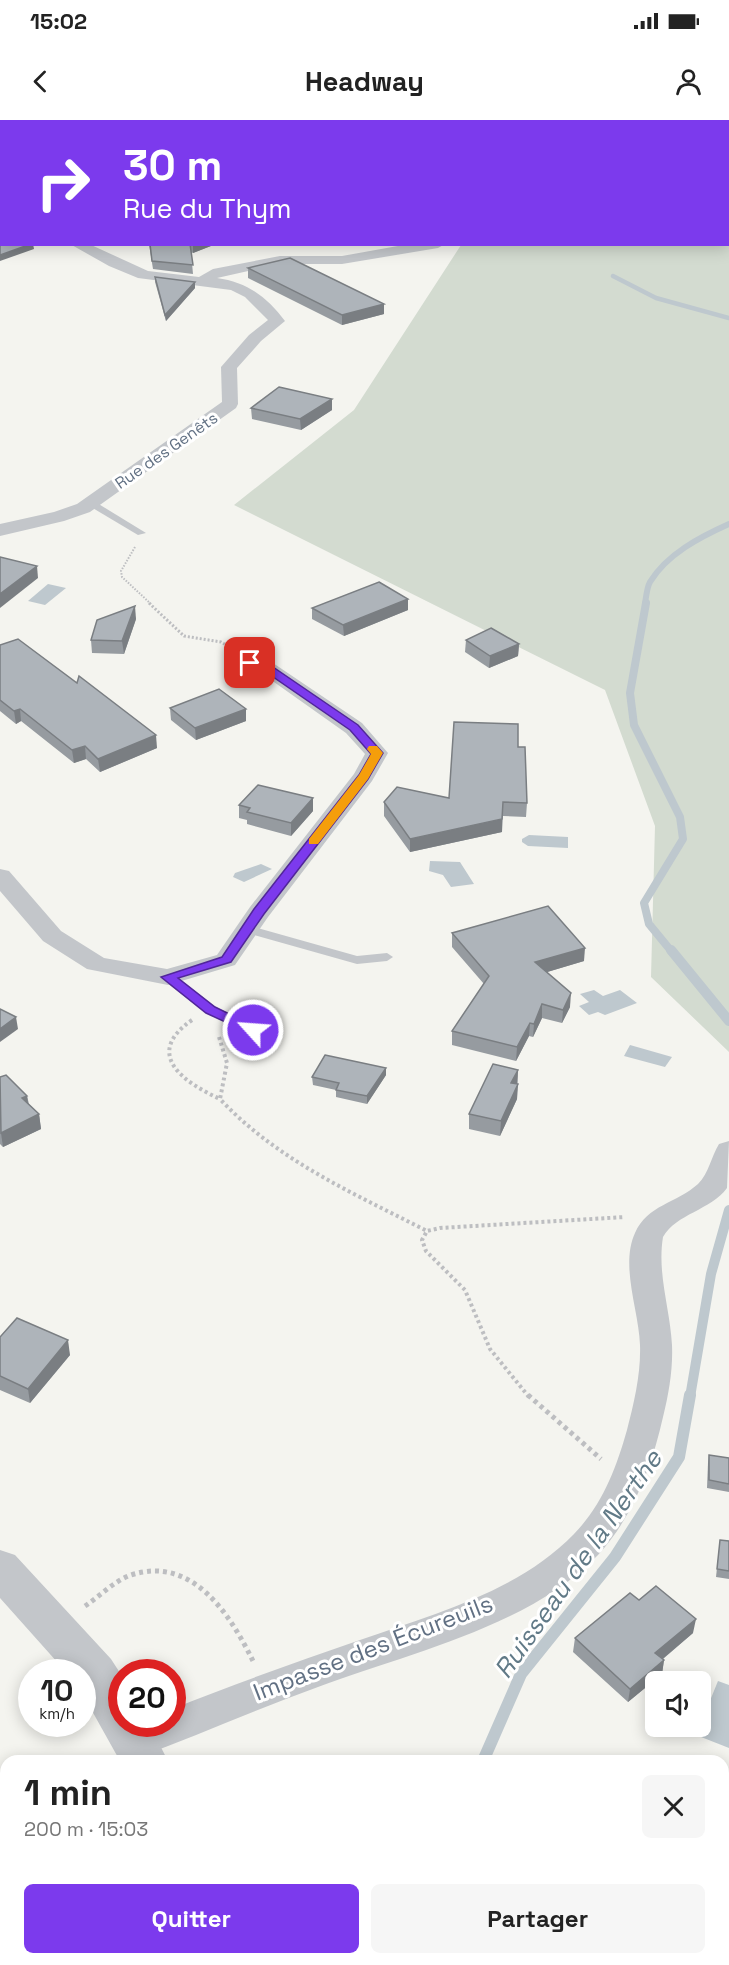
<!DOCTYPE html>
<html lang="fr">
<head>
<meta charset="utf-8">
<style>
	:root { --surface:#fff; --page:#f6f6f6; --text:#222; --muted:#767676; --accent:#7c3aed }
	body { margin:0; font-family:"Space Grotesk",sans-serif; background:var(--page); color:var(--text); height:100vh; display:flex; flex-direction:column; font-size:22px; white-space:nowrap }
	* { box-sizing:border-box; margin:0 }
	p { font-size:20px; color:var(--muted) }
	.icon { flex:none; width:33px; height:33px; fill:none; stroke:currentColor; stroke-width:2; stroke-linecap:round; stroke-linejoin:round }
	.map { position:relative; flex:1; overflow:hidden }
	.panel { position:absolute; left:0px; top:1635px; width:729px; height:210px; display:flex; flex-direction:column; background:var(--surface); border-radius:18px 18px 0 0; box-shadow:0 3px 15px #0003 }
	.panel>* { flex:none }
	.banner { position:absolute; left:0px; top:0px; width:729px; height:126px; box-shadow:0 3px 15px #0003; background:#7c3aed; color:#fff; overflow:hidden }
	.buttons { position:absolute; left:645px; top:1551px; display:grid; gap:12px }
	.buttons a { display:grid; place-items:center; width:66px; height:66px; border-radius:9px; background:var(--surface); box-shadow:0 3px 15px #0003; font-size:30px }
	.speed { position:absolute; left:18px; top:1539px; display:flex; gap:12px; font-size:30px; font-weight:700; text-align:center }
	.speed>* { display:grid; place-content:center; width:78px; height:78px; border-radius:50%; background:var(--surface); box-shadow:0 3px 15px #0003; line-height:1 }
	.speed small { font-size:15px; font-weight:400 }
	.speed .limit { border:9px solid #d22; background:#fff; color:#111 }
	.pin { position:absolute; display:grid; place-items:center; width:51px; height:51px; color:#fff; margin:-26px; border-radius:12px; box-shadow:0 3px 9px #0006 }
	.me { position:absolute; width:66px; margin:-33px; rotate:296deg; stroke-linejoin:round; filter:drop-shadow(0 0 4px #0008) }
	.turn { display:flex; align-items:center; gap:21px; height:126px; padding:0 24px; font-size:27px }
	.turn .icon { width:78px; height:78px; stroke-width:2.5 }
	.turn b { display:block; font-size:42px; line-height:51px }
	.round { display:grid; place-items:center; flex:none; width:63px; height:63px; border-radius:9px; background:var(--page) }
	.overview { display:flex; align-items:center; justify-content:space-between; height:102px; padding:0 24px }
	h1 { font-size:36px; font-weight:700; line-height:45px }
	.button { display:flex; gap:12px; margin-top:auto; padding:12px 24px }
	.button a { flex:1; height:69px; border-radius:9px; background:var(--accent); color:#fff; font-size:24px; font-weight:700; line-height:69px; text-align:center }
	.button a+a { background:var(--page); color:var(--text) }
	.status { display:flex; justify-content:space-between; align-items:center; height:42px; padding:0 30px; background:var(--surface); direction:ltr }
	.status svg { height:16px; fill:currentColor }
	header { display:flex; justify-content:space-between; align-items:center; height:78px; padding:0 24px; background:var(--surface); font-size:27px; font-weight:700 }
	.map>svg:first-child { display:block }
	.green { fill:#d3dbd0 }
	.water { fill:#bec8ce }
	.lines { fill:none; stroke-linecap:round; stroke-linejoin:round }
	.stream-far4 { stroke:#bec8ce; stroke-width:4.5 }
	.stream-far3 { stroke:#bec8ce; stroke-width:6 }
	.stream-far2 { stroke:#bec8ce; stroke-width:8 }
	.stream-far1 { stroke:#bec8ce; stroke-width:10 }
	.stream { stroke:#bec8ce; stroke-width:12 }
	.path-far3 { stroke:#bdbec1; stroke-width:2; stroke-dasharray:1.5 1.5; stroke-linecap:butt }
	.path-far2 { stroke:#bdbec1; stroke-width:3; stroke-dasharray:2 2; stroke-linecap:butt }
	.path-far1 { stroke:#bdbec1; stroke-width:4; stroke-dasharray:3 3; stroke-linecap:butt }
	.path { stroke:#bdbec1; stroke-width:5; stroke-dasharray:4 4; stroke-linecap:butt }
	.service { fill:#c3c6ca; fill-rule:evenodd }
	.minor { fill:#c3c6ca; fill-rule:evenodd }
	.tertiary { fill:#c3c6ca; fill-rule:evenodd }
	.wall { fill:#969ba0 }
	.shaded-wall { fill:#7a7e82 }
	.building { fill:#aeb4ba; stroke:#7a7e82; stroke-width:1.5 }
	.route { fill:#7c3aed; stroke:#51269a; stroke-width:1.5 }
	.slow { fill:#f59e0b }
	.labels { text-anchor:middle; stroke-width:6; stroke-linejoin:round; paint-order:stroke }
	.far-street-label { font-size:16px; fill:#617083; stroke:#fff }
	.near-street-label { font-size:24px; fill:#617083; stroke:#fff }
	.near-water-label { font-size:26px; font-style:italic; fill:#617a87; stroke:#fff }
</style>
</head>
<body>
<div class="status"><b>15:02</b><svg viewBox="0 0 49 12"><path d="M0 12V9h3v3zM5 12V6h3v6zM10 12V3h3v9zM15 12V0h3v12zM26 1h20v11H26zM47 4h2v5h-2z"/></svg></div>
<header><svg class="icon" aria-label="back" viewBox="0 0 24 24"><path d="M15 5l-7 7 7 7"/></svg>Headway<svg class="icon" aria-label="person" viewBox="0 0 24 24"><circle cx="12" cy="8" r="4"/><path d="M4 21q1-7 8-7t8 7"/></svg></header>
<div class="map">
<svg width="729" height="1845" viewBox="0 0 729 1845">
	<rect width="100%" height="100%" fill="#f4f4ef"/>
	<polygon class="green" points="728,102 729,102 729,932 651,857 655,706 605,570 234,385 354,290 461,125 728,124"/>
	<g class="water">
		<polygon points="48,464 66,468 45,485 28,481"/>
		<polygon points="529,715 568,717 568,728 528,726 522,722 522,719"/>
		<polygon points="430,741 460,742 474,764 451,767 443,755 429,751"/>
		<polygon points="261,744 272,749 244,762 233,757 235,753"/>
		<polygon points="594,870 603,876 620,870 637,883 605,895 598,892 589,895 579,886 589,882 580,874"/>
		<polygon points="630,925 672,937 665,947 624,936"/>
		<polygon points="718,1561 729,1565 729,1628 696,1615"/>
	</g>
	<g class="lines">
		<polyline class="stream-far4" points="613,156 656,178 729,198"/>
		<path class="stream-far3" d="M645 484C646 477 647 467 650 462 667 434 700 417 729 404"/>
		<polyline class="stream-far2" points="646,483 630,573 634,605 680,697 683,719 644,783 649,804 672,832"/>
		<g class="stream-far1">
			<polyline points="671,830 729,901"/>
			<polyline points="690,1277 711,1154 729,1090"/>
		</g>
		<g class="stream">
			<polyline points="483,1641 521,1554 615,1437 679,1337 690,1275"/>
			<polyline points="249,1845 253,1839"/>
		</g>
		<polyline class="path-far3" points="135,427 121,451 122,457 151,484"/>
		<polyline class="path-far2" points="149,483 184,516 221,522 233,529"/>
		<g class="path-far1">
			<path d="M192 900C143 934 183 962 220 979"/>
			<path d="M219 917 227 943 220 979C278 1041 353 1073 427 1111"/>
			<polyline points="529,1277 490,1229 465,1170 426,1131 422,1120 427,1111 440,1108 625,1097"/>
		</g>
		<g class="path">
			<polyline points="528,1275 601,1339"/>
			<path d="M85 1486C100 1476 114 1461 131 1455 192 1435 230 1494 253 1541"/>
		</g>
		<g class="service">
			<polygon points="434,0 445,2 435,2"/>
			<polygon points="91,383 97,383 146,413 138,415 91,387"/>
			<polygon points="247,805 357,836 387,833 393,837 387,841 357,844 243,812 241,809 243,806"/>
			<polygon points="168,853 173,854 216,887 258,907 260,910 253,914 248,913 206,893 163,860 162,857 163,854"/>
		</g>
		<g class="minor">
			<polygon points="227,0 244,0 226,2"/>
			<polygon points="2,56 2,65 0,65 0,57"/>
			<rect x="0" y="115" width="2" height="8"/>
			<path d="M70 124H89L148 151 199 157 213 149 280 136H342L409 124H445L438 128 342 144H280L217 158C247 162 267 177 285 201L261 221 237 248 238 284 236 288 90 392 64 401 0 416V404L54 392 77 384 222 282 221 247 249 215 268 200 245 177 231 170 138 158 109 146Z"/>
			<polygon points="250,537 270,541 362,603 388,633 372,661 268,797 235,845 168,865 87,849 43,821 0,771 0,749 9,751 61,811 104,838 167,849 217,835 250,787 354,654 365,634 346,613 257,550 243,547 240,543 243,539"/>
			<path d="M729 1021 727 1068C711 1090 676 1094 663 1117 657 1154 670 1188 672 1225 673 1249 669 1273 663 1297 652 1346 633 1397 598 1435 531 1506 407 1534 318 1567 257 1589 197 1616 136 1638L122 1633 117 1621 122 1609 136 1604H172V1589C234 1564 297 1542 360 1520 433 1494 518 1472 574 1414 602 1385 616 1349 627 1310 634 1283 641 1254 640 1225 639 1191 620 1146 635 1113 647 1085 677 1083 698 1064 709 1053 711 1037 719 1024Z"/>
		</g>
		<g class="tertiary">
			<polygon points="0,1430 15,1435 111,1539 122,1556 122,1604 149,1604 168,1641 120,1641 82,1573 82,1552 66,1552 0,1478"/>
			<polygon points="157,1839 207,1839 208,1845 156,1845"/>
		</g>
	</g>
	<g class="wall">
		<polygon points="149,124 216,124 193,133 191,132 193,154 153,149"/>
		<polygon points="248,148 384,184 384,194 342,205 248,158"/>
		<polygon points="155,157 195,168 166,201 155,162"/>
		<polygon points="332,279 332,290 301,310 252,299 251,288"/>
		<polygon points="408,479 408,490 344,516 312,499 312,488"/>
		<polygon points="136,499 124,534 92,533 91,520"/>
		<polygon points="466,520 519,524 518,536 489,548 465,532"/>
		<polygon points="0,525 157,628 100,652 86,639 74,643 21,601 16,604 0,591"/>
		<polygon points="170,588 246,601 196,620 171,600"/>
		<polygon points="518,627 527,683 526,697 503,696 502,712 410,732 384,696 384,682 449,678"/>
		<polygon points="313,678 313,691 291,716 247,704 247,700 239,698 239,685"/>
		<polygon points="452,813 584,841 547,852 570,887 562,903 542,898 533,917 529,916 516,941 452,925 452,911 484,864 452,827"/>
		<polygon points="386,948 386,955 367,984 336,977 336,970 313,965 312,957"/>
		<polygon points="518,950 517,979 500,1016 469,1009 469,994"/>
		<polygon points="0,957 27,976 29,984 39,994 41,1009 3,1027 0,1024"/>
		<polygon points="0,1217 70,1235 30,1283 0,1270"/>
		<polygon points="709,1335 729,1338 729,1372 707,1368 708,1343"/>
		<polygon points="720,1420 729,1421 729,1459 716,1457"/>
		<polygon points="639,1480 693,1513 663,1539 664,1540 662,1554 628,1582 573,1532 575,1518"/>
		<polygon points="283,1839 398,1839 407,1845 283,1845"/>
		<polygon points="518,1839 621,1839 611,1845 521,1845"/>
	</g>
	<g class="shaded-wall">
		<polygon points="187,0 197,0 195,2 185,2"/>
		<polygon points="31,124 33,124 34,129 0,141 0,135"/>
		<polygon points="216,124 193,133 193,125"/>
		<polygon points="195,162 195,168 166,201 165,195"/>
		<polygon points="384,184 384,194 342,205 342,195"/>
		<polygon points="332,279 332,290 301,310 300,299"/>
		<polygon points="37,446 38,458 0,488 0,474"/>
		<polygon points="408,479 408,490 344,516 343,505"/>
		<polygon points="135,486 136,499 124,534 122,521"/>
		<polygon points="519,524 518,536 489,548 490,536"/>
		<polygon points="20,589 21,601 16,604 14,591"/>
		<polygon points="246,589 246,601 196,620 195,608"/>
		<polygon points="156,615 157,628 100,652 98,639"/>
		<polygon points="85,626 86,639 74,643 72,630"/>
		<polygon points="313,678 313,691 291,716 291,703"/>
		<polygon points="502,699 502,712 410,732 410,719"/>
		<polygon points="585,828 584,841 534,856 535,842"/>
		<polygon points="571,873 570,887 562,903 563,890"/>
		<polygon points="542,884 542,898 533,917 534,904"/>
		<polygon points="16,897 18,909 0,922 0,909"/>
		<polygon points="530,903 529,916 516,941 517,927"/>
		<polygon points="386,948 386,955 367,984 367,976"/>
		<polygon points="518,950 517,965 511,963"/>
		<polygon points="518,964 517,979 500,1016 501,1001"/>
		<polygon points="27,976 29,990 22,978"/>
		<polygon points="39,994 41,1009 3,1027 1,1013"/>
		<polygon points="68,1220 70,1235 30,1283 28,1269"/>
		<polygon points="696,1499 693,1513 653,1547 655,1533"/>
		<polygon points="664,1540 662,1554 628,1582 630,1569"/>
		<polygon points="600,1839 621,1839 611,1845 590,1845"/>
	</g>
	<g class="building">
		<polygon points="150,0 187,0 185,2 150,2"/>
		<polygon points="2,93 2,109 0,109 0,94"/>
		<polygon points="0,119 2,120 2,124 31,124 0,135"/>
		<polygon points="150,124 190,124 193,145 152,141"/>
		<polygon points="290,138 384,184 342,195 248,148"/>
		<polygon points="155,157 195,162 165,195"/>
		<polygon points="279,267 332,279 300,299 251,288"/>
		<polygon points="0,437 37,446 0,474"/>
		<polygon points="379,462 408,479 343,505 312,488"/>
		<polygon points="135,486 122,521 91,520 97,500"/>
		<polygon points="491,508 519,524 490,536 466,520"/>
		<polygon points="18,519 77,563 79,556 156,615 98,639 85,626 72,630 20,589 14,591 0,580 0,525"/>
		<polygon points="219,569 246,589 195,608 170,588"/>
		<polygon points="454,602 518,604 518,627 525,627 527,683 503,682 502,699 410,719 384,682 397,667 449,678"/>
		<polygon points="258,665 313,678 291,703 247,692 250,688 239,685"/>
		<polygon points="548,786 585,828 535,842 571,873 563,890 542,884 534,904 530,903 517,927 452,911 489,856 452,813"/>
		<polygon points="0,889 16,897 0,909"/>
		<polygon points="325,935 386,948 367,976 336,970 339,963 312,957"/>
		<polygon points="493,944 518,950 511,963 518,964 501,1001 469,994"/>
		<polygon points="6,955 27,976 22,978 39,994 1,1013 0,957"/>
		<polygon points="17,1198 68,1220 28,1269 0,1256 0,1217"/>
		<polygon points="709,1335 729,1338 729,1364 709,1360"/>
		<polygon points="720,1420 729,1421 729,1451 717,1449"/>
		<polygon points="656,1466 696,1499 655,1533 664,1540 630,1569 575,1518 630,1473 639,1480"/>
		<polygon points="6,1810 6,1839 72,1839 78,1845 0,1845 0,1815"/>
		<polygon points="295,1839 398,1839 407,1844 406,1845 305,1845"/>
		<polygon points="528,1839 600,1839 590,1845 531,1845"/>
	</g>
	<polygon class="route" points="250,540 267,543 358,605 383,633 368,659 264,794 231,842 178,858 215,887 258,908 260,910 253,915 206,893 161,857 222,837 254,789 359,655 371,634 350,610 260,548 247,546 245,543"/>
	<polygon class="slow" points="369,626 377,626 383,633 368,659 318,724 309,724 309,719 359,655 371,634 367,629"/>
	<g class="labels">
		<g class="far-street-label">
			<text transform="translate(166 330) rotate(-35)" y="6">Rue des Genêts</text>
		</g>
		<g class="near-street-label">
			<text transform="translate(373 1528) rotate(-21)" y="8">Impasse des Écureuils</text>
		</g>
		<g class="near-water-label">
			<text transform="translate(578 1444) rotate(-55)" y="9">Ruisseau de la Nerthe</text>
		</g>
	</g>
</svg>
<div class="buttons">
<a><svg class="icon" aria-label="sound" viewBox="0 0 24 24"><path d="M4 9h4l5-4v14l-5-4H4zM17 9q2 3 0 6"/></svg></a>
</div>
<div class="speed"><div>10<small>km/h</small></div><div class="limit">20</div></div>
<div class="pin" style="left:250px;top:543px;background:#d93025"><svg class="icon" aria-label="arrive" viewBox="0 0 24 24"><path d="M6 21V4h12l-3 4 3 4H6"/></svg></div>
<svg class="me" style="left:253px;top:910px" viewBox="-20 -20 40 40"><circle r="17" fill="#7c3aed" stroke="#fff" stroke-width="3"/><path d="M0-11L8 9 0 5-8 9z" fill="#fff"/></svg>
<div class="banner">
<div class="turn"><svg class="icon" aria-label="right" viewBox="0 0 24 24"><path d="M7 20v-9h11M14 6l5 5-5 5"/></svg><div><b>30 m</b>Rue du Thym</div></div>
</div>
<section class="panel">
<div class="overview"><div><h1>1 min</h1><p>200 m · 15:03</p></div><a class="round"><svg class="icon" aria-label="close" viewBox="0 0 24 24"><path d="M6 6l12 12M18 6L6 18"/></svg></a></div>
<div class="button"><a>Quitter</a><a>Partager</a></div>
</section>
</div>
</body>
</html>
